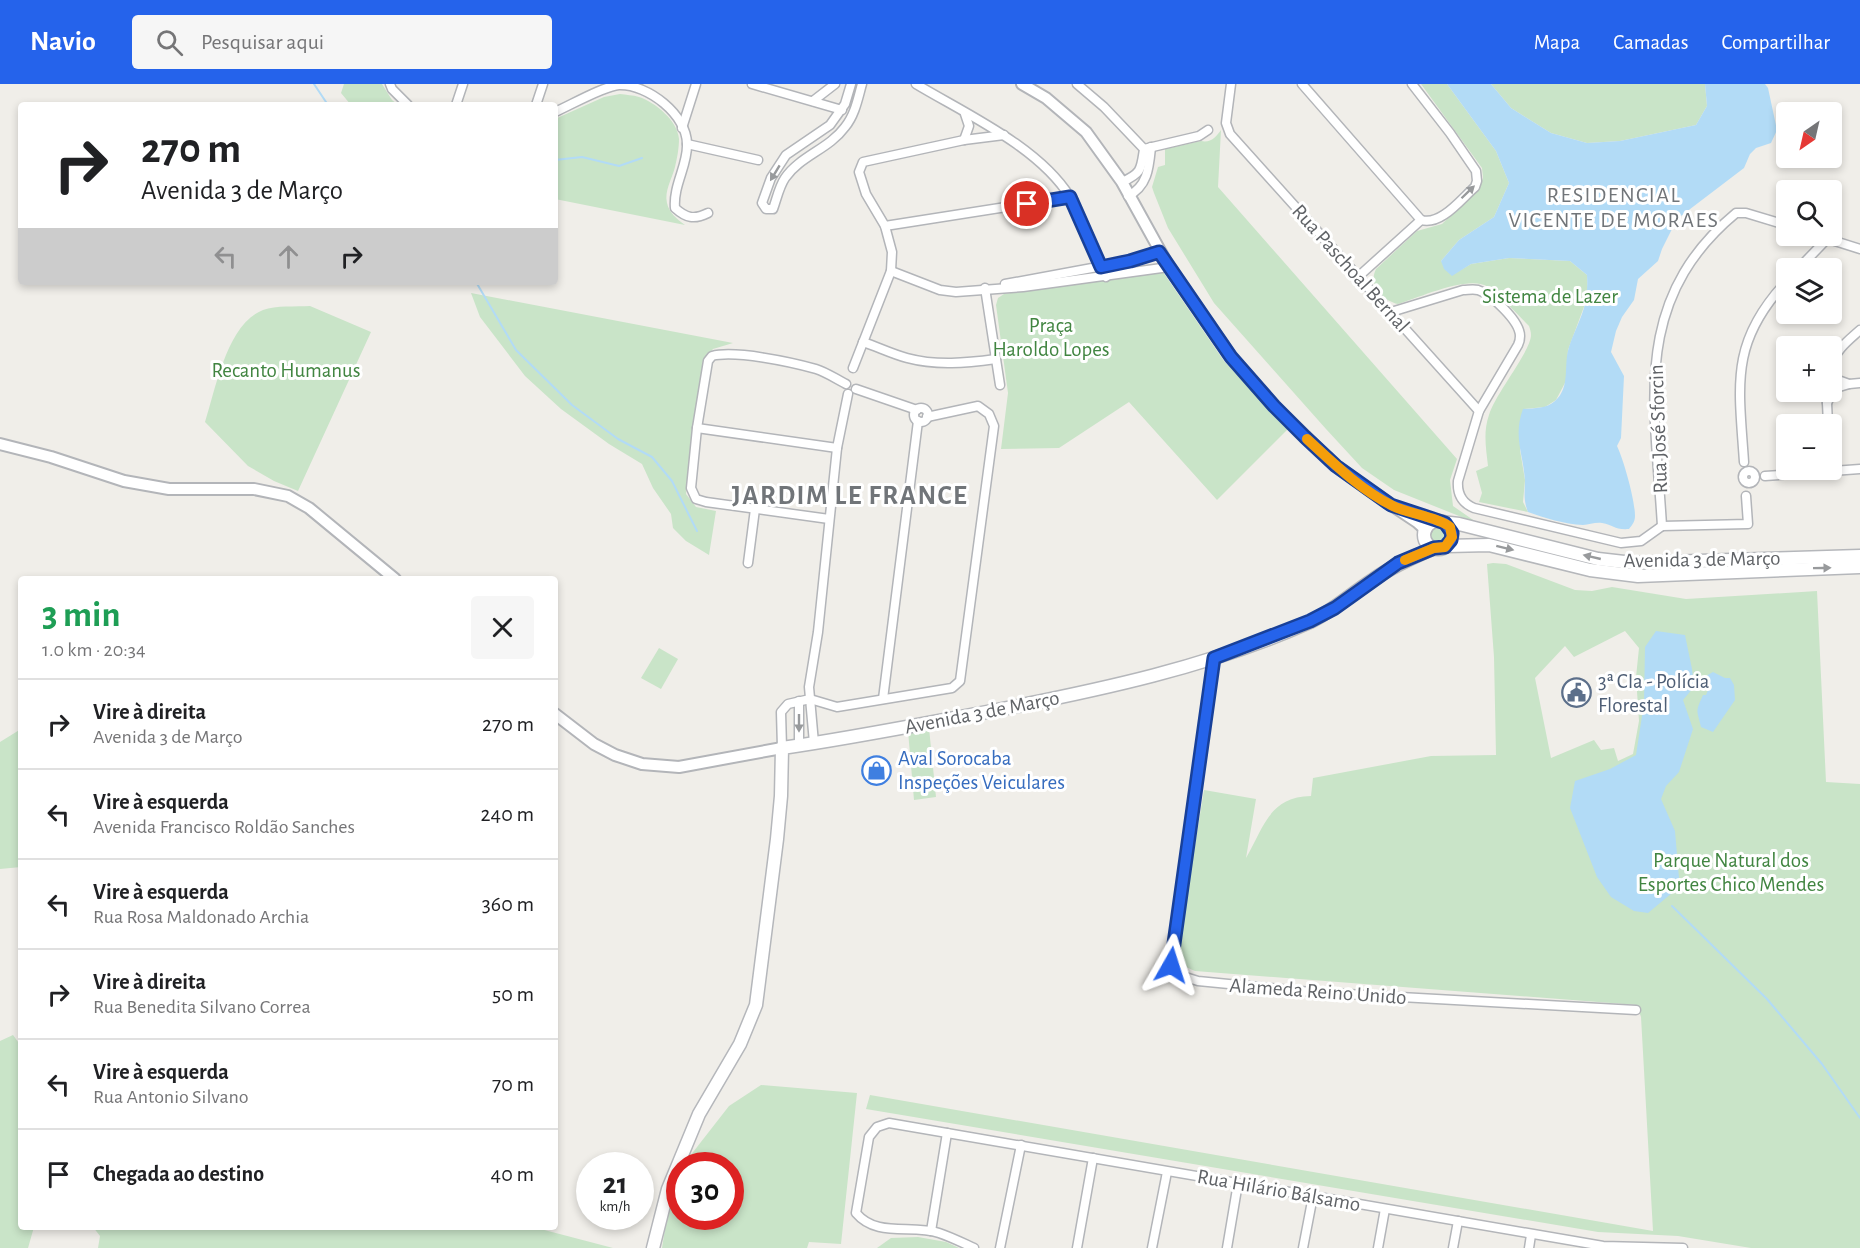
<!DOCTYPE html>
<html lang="pt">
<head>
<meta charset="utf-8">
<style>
	:root { --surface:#fff; --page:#f6f6f6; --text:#202124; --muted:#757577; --line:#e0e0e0; --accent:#2563eb }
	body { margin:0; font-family:"Alegreya Sans",sans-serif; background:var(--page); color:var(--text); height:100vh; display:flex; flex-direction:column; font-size:22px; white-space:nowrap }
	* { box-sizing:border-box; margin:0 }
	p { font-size:20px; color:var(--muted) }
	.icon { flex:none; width:33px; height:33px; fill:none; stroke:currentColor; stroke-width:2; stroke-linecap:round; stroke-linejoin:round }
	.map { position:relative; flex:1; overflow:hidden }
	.panel { position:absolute; left:18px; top:492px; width:540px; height:654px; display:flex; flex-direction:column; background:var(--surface); border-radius:6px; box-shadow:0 3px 9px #0003 }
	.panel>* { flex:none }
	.guide { position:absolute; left:18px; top:18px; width:540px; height:183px; border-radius:6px; box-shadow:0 3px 9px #0003; background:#fff; color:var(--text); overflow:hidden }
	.needle { width:39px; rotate:214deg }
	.fabs { position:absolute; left:1776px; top:18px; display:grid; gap:12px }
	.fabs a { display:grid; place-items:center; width:66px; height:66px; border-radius:6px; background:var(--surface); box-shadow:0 3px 9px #0003; font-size:30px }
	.speed { position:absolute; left:576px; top:1068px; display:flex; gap:12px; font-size:30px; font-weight:700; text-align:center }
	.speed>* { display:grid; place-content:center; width:78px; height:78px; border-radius:50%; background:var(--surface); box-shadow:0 3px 9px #0003; line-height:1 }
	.speed small { font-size:15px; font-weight:400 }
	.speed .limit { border:9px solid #d22; background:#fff; color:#111 }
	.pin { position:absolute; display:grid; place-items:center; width:51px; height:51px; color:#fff; margin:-26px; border:3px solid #fff; border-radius:50%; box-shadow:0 2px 6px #0007 }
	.me { position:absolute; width:66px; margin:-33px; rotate:6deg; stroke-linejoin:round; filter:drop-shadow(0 0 4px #0008) }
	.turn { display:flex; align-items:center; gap:21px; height:126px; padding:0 24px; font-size:27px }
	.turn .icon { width:78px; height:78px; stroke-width:2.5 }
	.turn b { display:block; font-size:42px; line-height:51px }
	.lanes { display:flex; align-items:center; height:57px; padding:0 24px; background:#0003; justify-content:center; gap:30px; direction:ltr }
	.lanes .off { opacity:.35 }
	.round { display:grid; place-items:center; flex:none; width:63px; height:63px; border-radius:6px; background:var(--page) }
	.summary { display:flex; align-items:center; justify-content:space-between; height:102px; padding:0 24px }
	h1 { font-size:36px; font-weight:700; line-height:45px; color:#1e9e55 }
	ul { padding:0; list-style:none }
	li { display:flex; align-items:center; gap:18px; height:90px; padding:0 24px; border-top:2px solid var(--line) }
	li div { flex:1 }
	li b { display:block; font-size:22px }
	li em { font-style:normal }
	header { display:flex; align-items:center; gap:36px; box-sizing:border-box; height:84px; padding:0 30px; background:var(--accent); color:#fff }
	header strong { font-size:28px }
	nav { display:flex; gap:33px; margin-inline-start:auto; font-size:21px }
	.search { width:420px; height:54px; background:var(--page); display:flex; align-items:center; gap:15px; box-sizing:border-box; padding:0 21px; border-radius:6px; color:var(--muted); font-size:22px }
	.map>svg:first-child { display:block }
	.green { fill:#c9e4c8; fill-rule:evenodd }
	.water { fill:#b2dbf6 }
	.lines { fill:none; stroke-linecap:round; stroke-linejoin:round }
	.stream { stroke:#b2dbf6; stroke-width:2 }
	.minor-casing { stroke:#b3b5b9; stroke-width:11 }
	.tertiary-casing { stroke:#b3b5b9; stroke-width:14 }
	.secondary-casing { stroke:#b5b7bb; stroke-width:15 }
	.minor { stroke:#fff; stroke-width:8 }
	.tertiary { stroke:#fff; stroke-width:10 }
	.secondary { stroke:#fff; stroke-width:12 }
	.oneway { fill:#989a9c }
	.route-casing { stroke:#184099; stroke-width:15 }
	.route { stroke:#2563eb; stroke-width:10 }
	.slow { stroke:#f59e0b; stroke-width:10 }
	.labels { text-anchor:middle; stroke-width:6; stroke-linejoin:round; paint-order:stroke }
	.street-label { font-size:21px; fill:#606367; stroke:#fff }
	.park-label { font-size:21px; fill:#418541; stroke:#fff }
	.service-label { font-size:21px; fill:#4e5e75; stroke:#fff; text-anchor:start }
	.shop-label { font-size:21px; fill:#366cbe; stroke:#fff; text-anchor:start }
	.neighbourhood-label { font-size:22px; letter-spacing:1.5px; fill:#717579; stroke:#fff }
	.district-label { font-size:27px; font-weight:bold; letter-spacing:1.5px; fill:#717579; stroke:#fff }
</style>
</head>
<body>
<header>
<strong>Navio</strong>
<div class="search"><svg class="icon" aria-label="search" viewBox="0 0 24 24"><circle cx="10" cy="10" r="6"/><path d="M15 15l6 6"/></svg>Pesquisar aqui</div>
<nav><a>Mapa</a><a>Camadas</a><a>Compartilhar</a></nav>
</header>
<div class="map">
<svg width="1860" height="1164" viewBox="0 0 1860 1164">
	<rect width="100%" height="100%" fill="#f0eee9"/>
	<g class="green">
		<polygon points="344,0 382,0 392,16 398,21 351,21 341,9"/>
		<path d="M1421 0H1447L1496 67 1509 99 1494 133 1459 156 1441 177 1452 191 1471 180 1509 174 1570 177 1587 191 1588 212 1568 266 1566 297 1556 316 1545 323 1524 325 1520 366 1525 396 1523 418 1528 428 1479 418 1482 409 1476 387 1488 382C1486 364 1483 348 1489 331 1495 310 1531 267 1531 251 1531 248 1530 245 1529 242 1516 229 1503 214 1488 203 1470 190 1418 214 1398 220 1382 216 1368 201 1376 185L1417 147 1442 140 1479 104 1483 94 1482 84 1474 73Z"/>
		<polygon points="1491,0 1705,0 1707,22 1696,41 1620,57 1587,59 1551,49 1511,24"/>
		<path d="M620 10C626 11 633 11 639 13 655 18 678 37 679 55 679 64 677 75 675 83 672 95 664 107 667 119 669 129 677 135 685 141L555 115V35L604 13Z"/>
		<path d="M1221 46 1218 103 1457 375 1450 396 1453 422 1479 440 1394 406 1362 384 1326 345 1214 219 1168 144 1154 109 1152 103 1158 83 1165 81V65L1201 57C1211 59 1216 53 1221 46Z"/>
		<polygon points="1163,188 1224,277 1288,345 1217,416 1129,318 1059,364 1001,365 1008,309 996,221 998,214 1004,210"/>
		<polygon points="471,209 733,259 713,265 703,277 686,410 696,423 716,427 709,471 686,457 673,444 671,430 653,404 642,380 609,360 561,325 525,292 480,233"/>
		<path d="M310 222 371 248 298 407 274 397 248 382 205 338C216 304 227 240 263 226 276 221 296 223 310 222Z"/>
		<circle cx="1439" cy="451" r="9"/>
		<path d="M1493 479 1506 480 1575 506 1592 507 1612 503 1686 515 1817 507 1826 698 1860 700V1164H1751L1678 1152 1598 1148 866 1025 870 1011 1653 1147 1641 933 1637 921 1195 887C1178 880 1178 877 1179 859L1204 706 1256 715 1246 774C1264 743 1269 713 1311 712L1313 694 1431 672 1496 671 1494 573 1487 480ZM1625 547 1639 564 1636 593 1639 637 1633 670 1618 677 1614 664 1601 666 1594 656 1551 674 1535 594 1565 562 1574 573Z"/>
		<polygon points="659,564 678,575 661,605 641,594"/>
		<polygon points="929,644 936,713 914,716 908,647"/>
		<polygon points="21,645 21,783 0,785 0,658"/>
		<polygon points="13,951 21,962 21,1143 34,1143 28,1164 0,1164 0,957"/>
		<polygon points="761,1001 857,1009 841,1160 809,1158 807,1164 662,1164 669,1120 679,1091 680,1132 730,1132 730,1082 683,1081 729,1022"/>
		<polygon points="93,1143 533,1143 613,1164 98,1164 100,1152"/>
		<polygon points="918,1153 946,1158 959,1164 877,1164 891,1154"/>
	</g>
	<g class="water">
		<path d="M1447 0H1491L1511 24 1551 49 1587 59 1620 57 1696 41 1707 22 1705 0H1765L1768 4 1777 46 1771 59 1756 64 1750 70 1744 84 1677 135 1662 165 1658 177 1638 195 1634 216 1622 233 1616 247 1611 268 1624 292 1621 354 1617 362C1624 377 1635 416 1635 432 1635 438 1632 441 1629 445 1614 446 1614 441 1602 439 1595 438 1589 441 1583 441 1564 440 1545 434 1528 428 1523 416 1525 408 1525 396 1523 369 1513 352 1523 325 1534 324 1546 325 1555 317 1571 303 1563 281 1569 263 1579 234 1589 224 1587 191L1570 177 1509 174 1471 180 1452 192 1444 185 1441 177 1459 156 1494 133 1509 99 1496 67Z"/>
		<polygon points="1656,547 1685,551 1692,585 1694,603 1683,616 1693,645 1679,688 1666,702 1661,715 1675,747 1679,794 1672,809 1648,829 1634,827 1611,813 1597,793 1570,724 1575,697 1610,685 1636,671 1644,619 1645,563"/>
		<path d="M1713 588 1725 594H1730L1734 601 1735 616 1713 648 1701 643C1697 625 1695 629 1703 611H1706L1710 601 1706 592Z"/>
	</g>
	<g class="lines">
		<g class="stream">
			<polyline points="314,0 328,21"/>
			<polyline points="555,76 582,73 619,82 642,74"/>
			<polyline points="476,198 516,266 572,321 618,355 652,373 672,397 697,447"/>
			<polyline points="1672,822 1767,915 1822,980 1860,1034"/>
		</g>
		<defs>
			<g id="minor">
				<polyline points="390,0 392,5 408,21"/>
				<polyline points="752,0 842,26"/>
				<path d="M851 0 845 20 830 41 786 71 771 94 762 119 766 125H773C777 114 779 103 785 94 800 72 829 65 845 43 855 31 858 14 862 0"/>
				<path d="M916 0C966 30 1039 63 1070 113 1085 137 1093 167 1106 193"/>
				<path d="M1077 0 1104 23 1144 65C1141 85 1142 89 1122 98"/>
				<polyline points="1231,0 1226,39 1230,50 1479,327"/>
				<polyline points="1302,0 1421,136"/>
				<path d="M1412 0 1450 49 1476 87 1477 97 1475 103C1461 115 1441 142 1421 136"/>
				<polyline points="813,17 835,0"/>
				<polyline points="456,21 463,0"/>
				<polyline points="536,21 543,0"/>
				<path d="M555 28C571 21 604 2 619 1 648 0 687 31 687 60 688 81 673 101 675 124 686 134 694 136 708 129"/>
				<polyline points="682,44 696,0"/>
				<polyline points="964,56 969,42 965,30"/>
				<polyline points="687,60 758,76"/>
				<polyline points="1144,65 1199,52 1208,46"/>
				<path d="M1128 112C1148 102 1149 83 1151 63"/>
				<polyline points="885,142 1070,113"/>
				<polyline points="1819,152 1860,165"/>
				<polyline points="1799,184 1828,154"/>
				<polyline points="891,187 940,206 956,208 1023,203 1169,183"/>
				<polyline points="1359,192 1421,136"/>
				<polyline points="1005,200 1130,177 1159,168"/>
				<polyline points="985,204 1000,301"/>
				<path d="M1391 228 1463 206C1468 206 1473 205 1478 206 1491 210 1520 237 1520 252 1520 254 1519 259 1518 261L1479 327 1458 397C1457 410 1462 419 1474 424L1621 459 1641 457 1662 442"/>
				<path d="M863 258C878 263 892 270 907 274 937 282 966 279 996 275"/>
				<path d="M1832 282C1835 266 1849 256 1860 246"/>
				<polyline points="853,284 891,187 892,168 885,142 866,110 859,88 863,78 964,56 1004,51"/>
				<polyline points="1849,300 1860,299"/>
				<polyline points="1836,304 1849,300 1838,296"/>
				<polyline points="856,305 917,326"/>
				<polyline points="1826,308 1827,319 1834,305"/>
				<polyline points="1827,319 1828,340"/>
				<circle cx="921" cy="331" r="7"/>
				<polyline points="697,344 837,364"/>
				<path d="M1744 378C1739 302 1729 259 1786 198"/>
				<circle cx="1749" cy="393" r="6"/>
				<polyline points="1765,392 1860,385"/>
				<path d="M829 435 706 418 696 415 691 404 697 344 708 277 712 272C735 266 791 278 816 285 826 288 836 295 846 300"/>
				<path d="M1662 442C1655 321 1630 217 1736 129H1746L1786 141"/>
				<polyline points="1662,442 1748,440 1746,412"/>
				<polyline points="748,479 755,425"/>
				<polyline points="1214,574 1172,869 1171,881 1179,891 1198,897 1311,908 1636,926"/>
				<polyline points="883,615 918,337"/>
				<polyline points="799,617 799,661"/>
				<polyline points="814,659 809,603 818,548 837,364 848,310"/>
				<polyline points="782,664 781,628 788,620 810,615 837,623 952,604 960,597 994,342 989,330 978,322 927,333"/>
				<polyline points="931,1147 947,1049"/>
				<path d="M974 1164C963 1159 951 1153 939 1149 911 1140 877 1154 856 1129L869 1053 877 1043 889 1039 1603 1162 1683 1164"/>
				<polyline points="1000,1164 1021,1061"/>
				<polyline points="1077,1164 1093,1074"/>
				<polyline points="1152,1164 1167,1088"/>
				<polyline points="1227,1164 1238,1099"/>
				<polyline points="1303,1164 1313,1112"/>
				<polyline points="1378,1164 1385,1125"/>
				<polyline points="1453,1164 1458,1137"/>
				<polyline points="1529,1164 1531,1151"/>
			</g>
			<g id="tertiary">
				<polyline points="1022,0 1046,14 1086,48 1122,98 1169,183 1231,273 1274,322 1336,382 1372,408 1417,438 1426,446"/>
				<polyline points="0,360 51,373 124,397 169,405 254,405 288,412 309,424 395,495"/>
				<polyline points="1411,429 1437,437"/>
				<polyline points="555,630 594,660 615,671 642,680 679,683 782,664"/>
			</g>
			<g id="secondary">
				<circle cx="1438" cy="451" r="14"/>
				<polyline points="1441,438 1459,440 1598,475 1633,479 1860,472"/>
				<polyline points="1447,462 1489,461 1590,486 1638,492 1860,483"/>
				<path d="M653 1164 668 1105 699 1030 740 960 756 921 777 755 781 712 782 664C852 654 922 640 992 627 1099 606 1209 583 1310 538 1333 527 1352 509 1374 495 1393 482 1413 473 1434 464"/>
			</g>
		</defs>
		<use href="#minor" class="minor-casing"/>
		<use href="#tertiary" class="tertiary-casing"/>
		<use href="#secondary" class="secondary-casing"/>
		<use href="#minor" class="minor"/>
		<use href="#tertiary" class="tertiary"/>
		<use href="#secondary" class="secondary"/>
	</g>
	<defs><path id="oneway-solid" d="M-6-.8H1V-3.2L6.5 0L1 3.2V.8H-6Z" transform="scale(1.5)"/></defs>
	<g class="oneway">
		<use href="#oneway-solid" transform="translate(775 89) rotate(121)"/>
		<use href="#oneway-solid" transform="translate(1468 108) rotate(-44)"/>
		<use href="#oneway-solid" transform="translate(1505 464) rotate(14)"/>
		<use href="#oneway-solid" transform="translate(1592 473) rotate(-167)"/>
		<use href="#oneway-solid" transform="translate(1822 484) rotate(-1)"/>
		<use href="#oneway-solid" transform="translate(799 639) rotate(90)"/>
	</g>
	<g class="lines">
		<defs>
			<polyline id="route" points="1027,120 1070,113 1101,183 1130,177 1159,168 1231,273 1274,322 1305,353 1336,382 1391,421 1445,439 1452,449 1451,456 1445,463 1434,464 1398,479 1335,524 1310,537 1214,574 1171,881"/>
		</defs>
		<use href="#route" class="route-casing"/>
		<use href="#route" class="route"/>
		<path class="slow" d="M1307 355C1333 379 1361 406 1393 422 1407 429 1440 434 1450 443L1452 453 1445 463 1434 464 1405 476"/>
	</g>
	<defs>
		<symbol id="civic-ring" viewBox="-11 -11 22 22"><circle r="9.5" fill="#fff" stroke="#5c6f8a" stroke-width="1.5"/><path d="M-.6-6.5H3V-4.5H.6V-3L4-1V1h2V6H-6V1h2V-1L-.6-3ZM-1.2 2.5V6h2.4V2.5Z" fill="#5c6f8a"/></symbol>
		<symbol id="shop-ring" viewBox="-11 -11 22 22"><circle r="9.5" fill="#fff" stroke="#3f7fe0" stroke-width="1.5"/><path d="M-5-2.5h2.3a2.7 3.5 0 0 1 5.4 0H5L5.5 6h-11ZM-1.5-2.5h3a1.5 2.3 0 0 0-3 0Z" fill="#3f7fe0"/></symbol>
	</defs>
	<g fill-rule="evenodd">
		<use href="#civic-ring" x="1560" y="592" width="33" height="33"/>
		<use href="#shop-ring" x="860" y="670" width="33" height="33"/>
	</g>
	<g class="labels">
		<g class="street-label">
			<text transform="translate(1351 184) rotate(48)" y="7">Rua Paschoal Bernal</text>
			<text transform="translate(1658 345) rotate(-92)" y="7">Rua José Sforcin</text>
			<text transform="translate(1702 475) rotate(-1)" y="7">Avenida 3 de Março</text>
			<text transform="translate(982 628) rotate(-11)" y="7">Avenida 3 de Março</text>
			<text transform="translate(1318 907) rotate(4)" y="7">Alameda Reino Unido</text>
			<text transform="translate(1279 1106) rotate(10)" y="7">Rua Hilário Bálsamo</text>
		</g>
		<g class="park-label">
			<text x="1550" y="219">Sistema de Lazer</text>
			<text x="1051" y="248">Praça<tspan x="1051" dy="24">Haroldo Lopes</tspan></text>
			<text x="286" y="293">Recanto Humanus</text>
			<text x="1731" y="783">Parque Natural dos<tspan x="1731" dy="24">Esportes Chico Mendes</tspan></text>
		</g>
		<g class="service-label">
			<text x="1598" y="604">3ª CIa - Polícia<tspan x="1598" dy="24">Florestal</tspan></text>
		</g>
		<g class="shop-label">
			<text x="898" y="681">Aval Sorocaba<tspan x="898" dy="24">Inspeções Veiculares</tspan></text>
		</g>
		<g class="neighbourhood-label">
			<text x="1614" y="118">RESIDENCIAL<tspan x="1614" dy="25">VICENTE DE MORAES</tspan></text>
		</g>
		<g class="district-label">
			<text x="850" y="420">JARDIM LE FRANCE</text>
		</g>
	</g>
</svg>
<div class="fabs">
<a><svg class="needle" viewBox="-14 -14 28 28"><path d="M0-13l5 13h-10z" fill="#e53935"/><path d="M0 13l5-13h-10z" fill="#757577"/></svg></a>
<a><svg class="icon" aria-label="search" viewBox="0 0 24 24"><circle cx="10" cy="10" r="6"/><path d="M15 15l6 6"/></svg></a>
<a><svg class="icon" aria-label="layers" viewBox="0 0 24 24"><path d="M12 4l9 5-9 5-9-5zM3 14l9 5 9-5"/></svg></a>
<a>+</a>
<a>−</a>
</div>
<div class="speed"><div>21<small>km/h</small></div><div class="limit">30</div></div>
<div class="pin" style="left:1027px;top:120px;background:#d93025"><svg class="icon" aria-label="arrive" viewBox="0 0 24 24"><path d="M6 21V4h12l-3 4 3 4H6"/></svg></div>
<svg class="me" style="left:1171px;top:881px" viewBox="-20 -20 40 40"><path d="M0-17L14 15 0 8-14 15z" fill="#2563eb" stroke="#fff" stroke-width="4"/></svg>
<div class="guide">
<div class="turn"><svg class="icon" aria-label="right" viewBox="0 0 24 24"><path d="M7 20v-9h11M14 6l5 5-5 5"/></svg><div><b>270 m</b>Avenida 3 de Março</div></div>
<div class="lanes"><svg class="icon off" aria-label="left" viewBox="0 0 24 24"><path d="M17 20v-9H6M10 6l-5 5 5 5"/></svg><svg class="icon off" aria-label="ahead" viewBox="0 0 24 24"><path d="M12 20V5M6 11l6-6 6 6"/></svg><svg class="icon" aria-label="right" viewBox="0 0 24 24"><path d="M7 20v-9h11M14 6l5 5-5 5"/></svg></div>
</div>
<section class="panel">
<div class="summary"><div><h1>3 min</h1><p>1.0 km · 20:34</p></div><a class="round"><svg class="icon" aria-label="close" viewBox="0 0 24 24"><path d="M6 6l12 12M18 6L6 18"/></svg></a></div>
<ul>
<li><svg class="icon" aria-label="right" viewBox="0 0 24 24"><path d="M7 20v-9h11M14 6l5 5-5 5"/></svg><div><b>Vire à direita</b><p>Avenida 3 de Março</p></div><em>270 m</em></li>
<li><svg class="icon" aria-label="left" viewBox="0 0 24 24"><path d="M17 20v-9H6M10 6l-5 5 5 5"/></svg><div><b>Vire à esquerda</b><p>Avenida Francisco Roldão Sanches</p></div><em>240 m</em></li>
<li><svg class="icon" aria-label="left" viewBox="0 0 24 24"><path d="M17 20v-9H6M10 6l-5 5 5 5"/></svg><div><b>Vire à esquerda</b><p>Rua Rosa Maldonado Archia</p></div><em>360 m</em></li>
<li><svg class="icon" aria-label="right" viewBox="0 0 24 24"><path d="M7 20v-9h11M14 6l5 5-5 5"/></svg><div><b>Vire à direita</b><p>Rua Benedita Silvano Correa</p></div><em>50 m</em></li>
<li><svg class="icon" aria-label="left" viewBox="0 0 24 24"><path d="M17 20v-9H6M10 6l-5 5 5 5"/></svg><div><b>Vire à esquerda</b><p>Rua Antonio Silvano</p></div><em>70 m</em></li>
<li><svg class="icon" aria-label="arrive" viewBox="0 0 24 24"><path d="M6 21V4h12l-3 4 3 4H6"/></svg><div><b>Chegada ao destino</b></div><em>40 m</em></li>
</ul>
</section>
</div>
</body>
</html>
